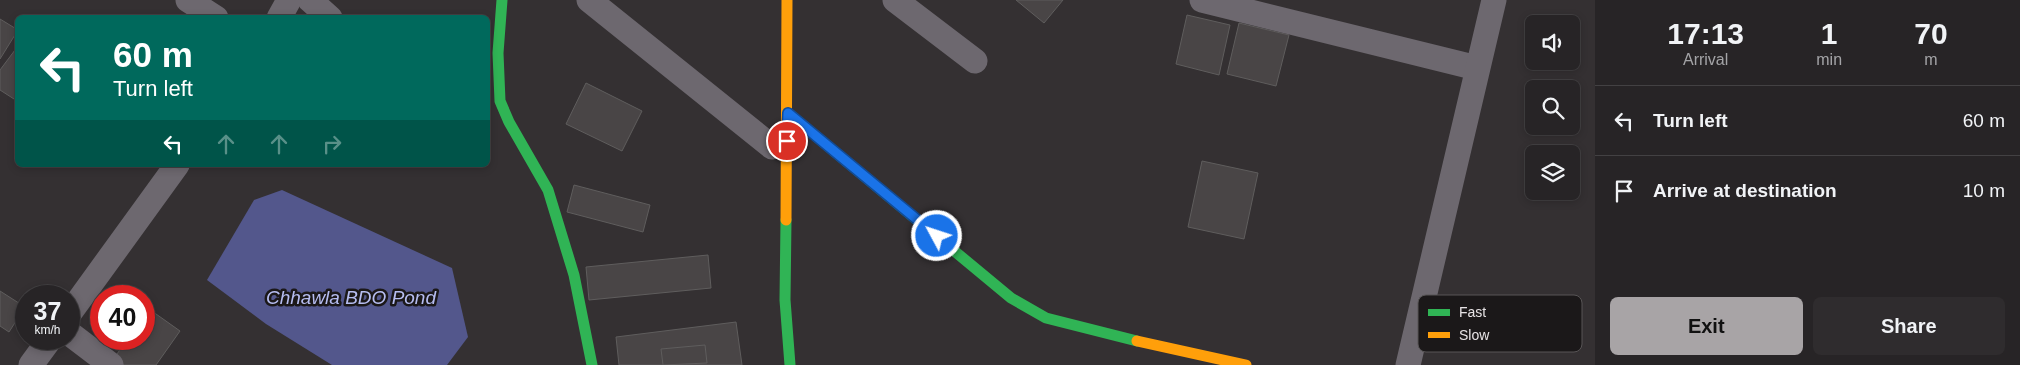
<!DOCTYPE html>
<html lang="en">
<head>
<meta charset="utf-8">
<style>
	:root { --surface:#272426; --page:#2f2c2e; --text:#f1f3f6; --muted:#a4a4a7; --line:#434143; --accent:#a8a4a6 }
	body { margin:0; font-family:Helvetica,sans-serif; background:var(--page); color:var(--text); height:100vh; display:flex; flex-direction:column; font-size:19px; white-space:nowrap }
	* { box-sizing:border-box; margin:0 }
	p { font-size:16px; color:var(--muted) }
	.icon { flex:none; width:28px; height:28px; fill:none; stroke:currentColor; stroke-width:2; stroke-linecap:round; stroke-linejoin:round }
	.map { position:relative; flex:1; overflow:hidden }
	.details { display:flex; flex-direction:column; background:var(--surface); width:425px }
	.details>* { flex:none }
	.top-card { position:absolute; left:15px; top:15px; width:475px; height:152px; border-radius:8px; box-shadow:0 2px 8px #0003,0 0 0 1px var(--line); background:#00695c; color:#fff; overflow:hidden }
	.fabs { position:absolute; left:1525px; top:15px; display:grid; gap:10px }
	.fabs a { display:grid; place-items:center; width:55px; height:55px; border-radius:8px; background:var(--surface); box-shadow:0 2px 8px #0003,0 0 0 1px var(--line); font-size:25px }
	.speed { position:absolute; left:15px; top:285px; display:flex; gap:10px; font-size:25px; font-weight:700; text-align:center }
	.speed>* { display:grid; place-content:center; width:65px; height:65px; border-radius:50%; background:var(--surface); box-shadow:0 2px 8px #0003,0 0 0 1px var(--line); line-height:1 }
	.speed small { font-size:12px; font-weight:400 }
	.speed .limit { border:8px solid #d22; background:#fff; color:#111 }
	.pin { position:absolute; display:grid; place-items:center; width:42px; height:42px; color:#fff; margin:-21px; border:2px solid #fff; border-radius:50%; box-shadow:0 1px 5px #0007 }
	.me { position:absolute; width:55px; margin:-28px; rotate:310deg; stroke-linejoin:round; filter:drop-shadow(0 0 4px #0008) }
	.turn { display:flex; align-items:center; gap:18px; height:105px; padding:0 15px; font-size:22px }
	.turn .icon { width:65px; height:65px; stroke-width:2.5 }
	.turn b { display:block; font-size:35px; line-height:42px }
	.lanes { display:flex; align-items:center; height:48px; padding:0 15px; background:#0003; justify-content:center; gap:25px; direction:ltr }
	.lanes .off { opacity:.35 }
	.eta { display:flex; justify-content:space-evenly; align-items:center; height:85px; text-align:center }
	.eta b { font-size:30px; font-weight:700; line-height:35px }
	.cta { display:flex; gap:10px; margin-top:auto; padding:10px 15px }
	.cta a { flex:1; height:58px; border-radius:8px; background:var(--accent); color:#111; font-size:20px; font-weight:700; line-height:58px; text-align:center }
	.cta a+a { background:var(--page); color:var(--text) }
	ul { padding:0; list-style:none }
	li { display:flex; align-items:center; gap:15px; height:70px; padding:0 15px; border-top:1px solid var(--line) }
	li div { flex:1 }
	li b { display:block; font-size:19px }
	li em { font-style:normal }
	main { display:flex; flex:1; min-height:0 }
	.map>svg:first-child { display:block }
	.water { fill:#53578c }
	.building { fill:#494546; stroke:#5f5d5d }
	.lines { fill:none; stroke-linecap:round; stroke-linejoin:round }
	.street { stroke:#6d686f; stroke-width:25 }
	.fast { stroke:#30b455; stroke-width:11 }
	.slow { stroke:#ff9f0a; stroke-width:11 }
	.route-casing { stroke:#114b97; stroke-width:12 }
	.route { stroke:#1a73e8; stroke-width:9 }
	.labels { text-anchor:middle; stroke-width:5; stroke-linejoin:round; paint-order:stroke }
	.water-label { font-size:19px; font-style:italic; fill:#b6bdf1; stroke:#1b1819 }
	.key { fill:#1b1819; stroke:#585556; stroke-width:1 }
	.key-label { font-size:14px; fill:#e7e3e5 }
</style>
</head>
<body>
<main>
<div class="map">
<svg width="1595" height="365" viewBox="0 0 1595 365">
	<rect width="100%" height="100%" fill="#343032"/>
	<polygon class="water" points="282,190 452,268 468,337 447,365 332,365 266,324 207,280 254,200"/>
	<g class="building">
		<polygon points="1016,0 1063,0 1044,23"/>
		<polygon points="1187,15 1230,25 1219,75 1176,64"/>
		<polygon points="0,19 18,30 0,59"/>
		<polygon points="1239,23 1289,35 1276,86 1227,74"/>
		<polygon points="18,46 18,94 14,99 0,90 0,70"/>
		<polygon points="586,83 642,111 622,151 566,124"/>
		<polygon points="1202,161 1258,173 1244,239 1188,227"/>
		<polygon points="574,185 650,205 643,232 567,212"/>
		<polygon points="708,255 711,288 589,300 586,267"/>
		<polygon points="0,291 25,307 9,332 0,326"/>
		<polygon points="149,309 180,331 156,365 124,365 114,358 128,339 144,339 144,317"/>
		<polygon points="736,322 742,365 619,365 616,337"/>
		<polygon points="705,345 707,363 663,365 661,349"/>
	</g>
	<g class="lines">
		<g class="street">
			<polyline points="188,0 216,18"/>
			<polyline points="310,0 330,18"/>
			<polyline points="589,0 772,147"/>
			<polyline points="895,0 975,61"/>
			<polyline points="1202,0 1477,68"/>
			<polyline points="279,18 289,0"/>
			<polyline points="69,314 177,165"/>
			<polyline points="69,333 111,365"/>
			<polyline points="31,365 50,339"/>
			<polyline points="1408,365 1494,0"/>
		</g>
		<g class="fast">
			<polyline points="502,0 498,53 500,101 509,122 548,190 574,275 592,365"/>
			<polyline points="788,113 1011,298 1046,318 1137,341"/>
			<polyline points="786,220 785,300 790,365"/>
		</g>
		<g class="slow">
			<polyline points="786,220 787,0"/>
			<polyline points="1137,341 1246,365"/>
		</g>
	</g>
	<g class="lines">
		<defs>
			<polyline id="route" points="787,141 788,113 937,236"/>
		</defs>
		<use href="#route" class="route-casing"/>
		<use href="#route" class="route"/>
	</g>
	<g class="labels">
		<g class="water-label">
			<text x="351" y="304">Chhawla BDO Pond</text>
		</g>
	</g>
	<rect x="1418" y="295" width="164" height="57" rx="8" class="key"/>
	<rect x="1428" y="309" width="22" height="7" fill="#30b455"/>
	<rect x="1428" y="332" width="22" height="6" fill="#ff9f0a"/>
	<g class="key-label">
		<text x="1459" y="317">Fast</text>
		<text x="1459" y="340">Slow</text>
	</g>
</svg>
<div class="fabs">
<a><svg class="icon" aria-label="sound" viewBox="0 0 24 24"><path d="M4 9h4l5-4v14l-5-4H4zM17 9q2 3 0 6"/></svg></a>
<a><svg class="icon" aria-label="search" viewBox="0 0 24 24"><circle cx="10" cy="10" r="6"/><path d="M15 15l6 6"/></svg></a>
<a><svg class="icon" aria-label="layers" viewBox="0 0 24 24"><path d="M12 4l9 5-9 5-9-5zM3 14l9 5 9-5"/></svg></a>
</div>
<div class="speed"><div>37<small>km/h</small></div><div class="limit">40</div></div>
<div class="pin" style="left:787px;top:141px;background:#d93025"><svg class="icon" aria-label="arrive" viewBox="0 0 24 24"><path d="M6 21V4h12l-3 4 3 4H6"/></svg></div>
<svg class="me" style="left:937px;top:236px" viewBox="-20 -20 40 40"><circle r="17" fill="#1a73e8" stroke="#fff" stroke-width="3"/><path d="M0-11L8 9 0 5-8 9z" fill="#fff"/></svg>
<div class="top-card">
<div class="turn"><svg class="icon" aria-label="left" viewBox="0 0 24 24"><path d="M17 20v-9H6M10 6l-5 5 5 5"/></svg><div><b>60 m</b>Turn left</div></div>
<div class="lanes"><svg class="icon" aria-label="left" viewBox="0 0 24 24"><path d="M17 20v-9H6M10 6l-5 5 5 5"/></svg><svg class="icon off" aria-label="ahead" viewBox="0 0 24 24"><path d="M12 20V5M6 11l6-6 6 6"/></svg><svg class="icon off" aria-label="ahead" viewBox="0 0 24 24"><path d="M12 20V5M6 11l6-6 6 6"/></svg><svg class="icon off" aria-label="right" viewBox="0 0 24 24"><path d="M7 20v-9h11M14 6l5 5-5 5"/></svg></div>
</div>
</div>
<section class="details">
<div class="eta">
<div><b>17:13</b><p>Arrival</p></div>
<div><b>1</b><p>min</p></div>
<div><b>70</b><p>m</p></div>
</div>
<ul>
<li><svg class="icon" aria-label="left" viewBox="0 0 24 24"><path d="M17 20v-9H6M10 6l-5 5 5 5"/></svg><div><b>Turn left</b></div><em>60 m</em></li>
<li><svg class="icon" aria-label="arrive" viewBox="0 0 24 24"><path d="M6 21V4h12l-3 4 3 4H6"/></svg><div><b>Arrive at destination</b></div><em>10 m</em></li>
</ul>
<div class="cta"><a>Exit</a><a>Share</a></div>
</section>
</main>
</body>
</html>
